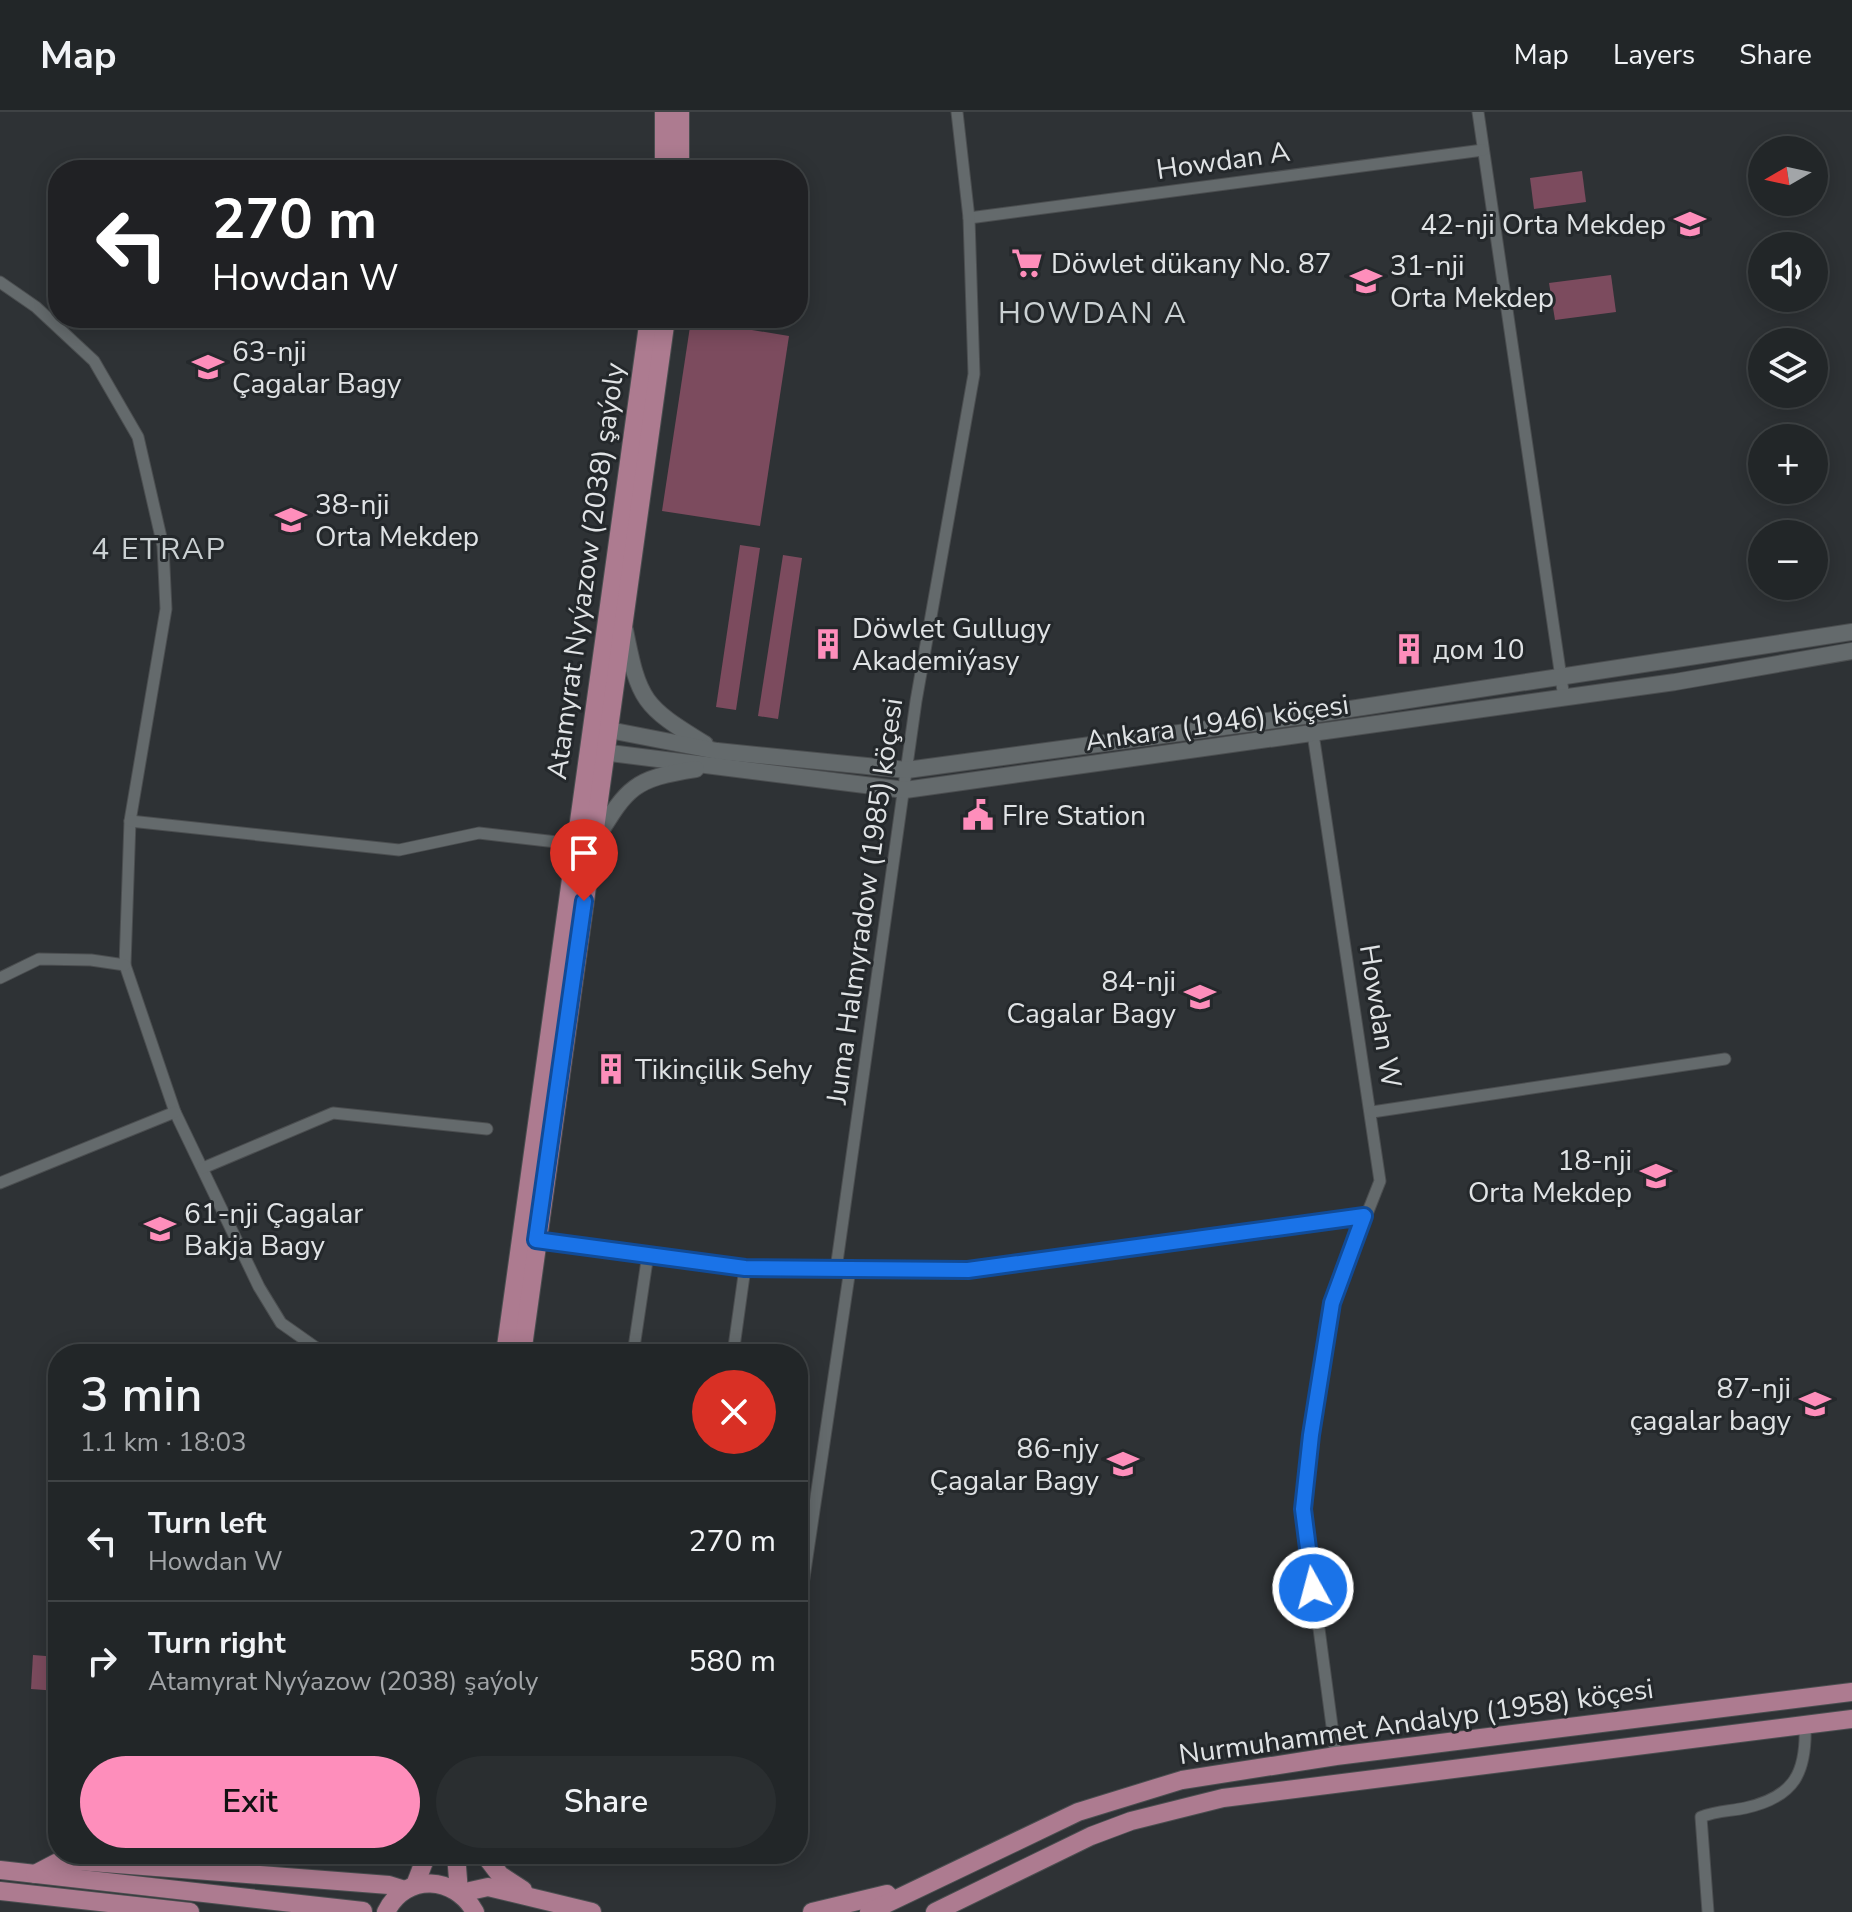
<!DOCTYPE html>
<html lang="en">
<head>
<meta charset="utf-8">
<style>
	:root { --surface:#222628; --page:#2a2e30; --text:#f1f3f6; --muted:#a2a5a8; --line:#3f4345; --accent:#fe8ebb }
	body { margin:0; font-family:"Nunito Sans",sans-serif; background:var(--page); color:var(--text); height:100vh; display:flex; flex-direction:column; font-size:30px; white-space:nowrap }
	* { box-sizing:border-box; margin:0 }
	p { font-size:26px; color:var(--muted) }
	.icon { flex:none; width:44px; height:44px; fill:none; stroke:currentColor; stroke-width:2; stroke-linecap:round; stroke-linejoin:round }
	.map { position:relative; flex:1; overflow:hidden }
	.panel { position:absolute; left:48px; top:1232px; width:760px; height:520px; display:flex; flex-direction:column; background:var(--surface); border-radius:32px; box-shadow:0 4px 20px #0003,0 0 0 2px var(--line) }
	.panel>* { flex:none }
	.hud { position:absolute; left:48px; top:48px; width:760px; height:168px; border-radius:32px; box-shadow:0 4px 20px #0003,0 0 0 2px var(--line); background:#202124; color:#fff; overflow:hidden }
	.needle { width:52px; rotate:261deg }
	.fabs { position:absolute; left:1748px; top:24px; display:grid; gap:16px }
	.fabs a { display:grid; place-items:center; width:80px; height:80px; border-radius:50%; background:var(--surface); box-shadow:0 4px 20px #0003,0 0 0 2px var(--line); font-size:40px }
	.pin { position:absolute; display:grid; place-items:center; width:68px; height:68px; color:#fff; margin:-82px -34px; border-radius:50% 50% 50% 0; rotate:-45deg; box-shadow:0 0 8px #0007 }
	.pin .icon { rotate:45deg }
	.me { position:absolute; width:88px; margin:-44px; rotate:353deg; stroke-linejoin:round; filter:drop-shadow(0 0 6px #0008) }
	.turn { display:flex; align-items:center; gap:28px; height:168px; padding:0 32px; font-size:36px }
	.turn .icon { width:104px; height:104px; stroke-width:2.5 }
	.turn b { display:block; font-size:56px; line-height:68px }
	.round { display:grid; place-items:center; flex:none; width:84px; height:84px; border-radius:42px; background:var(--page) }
	.head { display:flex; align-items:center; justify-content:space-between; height:136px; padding:0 32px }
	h1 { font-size:48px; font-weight:600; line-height:60px }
	.action { display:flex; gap:16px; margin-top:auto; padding:16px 32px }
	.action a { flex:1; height:92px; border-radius:48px; background:var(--accent); color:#111; font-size:32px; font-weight:600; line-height:92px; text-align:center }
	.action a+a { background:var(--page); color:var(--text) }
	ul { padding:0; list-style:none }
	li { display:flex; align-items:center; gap:24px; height:120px; padding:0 32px; border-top:2px solid var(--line) }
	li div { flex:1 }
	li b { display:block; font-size:30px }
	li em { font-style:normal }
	header { display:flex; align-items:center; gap:48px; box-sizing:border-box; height:112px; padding:0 40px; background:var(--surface); border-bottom:2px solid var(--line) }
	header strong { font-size:38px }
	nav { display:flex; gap:44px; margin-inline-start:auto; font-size:28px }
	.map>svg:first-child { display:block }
	.green { fill:#7c4b5e }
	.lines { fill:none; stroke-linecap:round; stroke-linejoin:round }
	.minor-casing { stroke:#4b4e50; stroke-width:13 }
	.secondary-casing { stroke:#4b4e50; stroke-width:18 }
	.primary-casing { stroke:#4b4e50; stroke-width:20 }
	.minor { stroke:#646a6c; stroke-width:11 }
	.secondary { stroke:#646a6c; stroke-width:16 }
	.primary { stroke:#ad7b90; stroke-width:18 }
	.route-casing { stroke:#114b97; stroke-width:20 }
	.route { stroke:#1a73e8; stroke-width:14 }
	.labels { text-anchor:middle; stroke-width:6; stroke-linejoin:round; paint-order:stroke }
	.street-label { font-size:28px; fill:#e0e3e5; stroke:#24282b }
	.poi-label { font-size:28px; fill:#e0e3e5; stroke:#24282b; text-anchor:start }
	.neighbourhood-label { font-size:30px; letter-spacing:2px; fill:#cbd1d3; stroke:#24282b }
</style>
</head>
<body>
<header>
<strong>Map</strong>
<nav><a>Map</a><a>Layers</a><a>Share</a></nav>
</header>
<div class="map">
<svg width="1852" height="1800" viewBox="0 0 1852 1800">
	<rect width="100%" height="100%" fill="#2e3235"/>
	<g class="green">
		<polygon points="1582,59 1586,90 1534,97 1530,66"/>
		<polygon points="1611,163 1616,200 1555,208 1549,171"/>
		<polygon points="691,208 789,224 760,414 662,399"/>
		<polygon points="740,433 760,436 736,598 716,595"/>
		<polygon points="783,443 802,446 778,607 758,604"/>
		<polygon points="33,1543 58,1545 58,1579 31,1577"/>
	</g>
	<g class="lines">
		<defs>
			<g id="minor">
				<polyline points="1478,0 1564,586"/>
				<polyline points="969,106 1483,38"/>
				<polyline points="0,170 36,195 94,249 138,325 163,434 166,497 130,709 125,853 175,1000 259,1175 281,1211 325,1242"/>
				<polyline points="1312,615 1380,1069 1332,1191 1303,1397 1336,1644"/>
				<polyline points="130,709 399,738 479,721 574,732"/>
				<polyline points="0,866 39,847 91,848 125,853"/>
				<polyline points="1372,1000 1725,947"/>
				<polyline points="203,1056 333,1001 487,1017"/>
				<polyline points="0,1071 175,1000"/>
				<polyline points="533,1127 745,1156 968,1158 1364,1104"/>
				<polyline points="836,1157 916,589 974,262 969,106 957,0"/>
				<polyline points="633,1242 648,1142"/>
				<polyline points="733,1242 745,1156"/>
				<polyline points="798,1506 850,1157"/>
				<path d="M1708 1800 1701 1705C1715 1699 1731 1699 1745 1696 1795 1685 1807 1660 1805 1612"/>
			</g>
			<g id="secondary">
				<path d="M625 518C639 589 643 594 705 632"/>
				<polyline points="599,616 717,639 907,658 1311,603 1852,520"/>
				<polyline points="594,639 905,678 1675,570 1852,539"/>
				<path d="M593 732C627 677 630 667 696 657"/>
			</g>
			<g id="primary">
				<polyline points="664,58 664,0"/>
				<polyline points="680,58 680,0"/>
				<polyline points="505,1242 649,206"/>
				<polyline points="522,1242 666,206"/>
				<polyline points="456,1742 459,1780"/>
				<polyline points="484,1742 500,1763 523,1778"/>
				<polyline points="0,1758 363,1799"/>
				<polyline points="35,1762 56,1751 78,1749 389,1773 405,1778"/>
				<polyline points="415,1773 427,1742"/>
				<polyline points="0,1779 190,1800"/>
				<polyline points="461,1781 488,1775 592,1800"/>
				<path d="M386 1800C406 1760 455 1764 475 1800"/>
				<polyline points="812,1800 887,1782"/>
				<polyline points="869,1800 1078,1700 1182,1668 1336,1644 1852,1580"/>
				<polyline points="935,1800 1091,1724 1131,1709 1223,1686 1852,1607"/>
			</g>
		</defs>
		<use href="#minor" class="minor-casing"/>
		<use href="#secondary" class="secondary-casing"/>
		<use href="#primary" class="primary-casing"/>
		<use href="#minor" class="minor"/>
		<use href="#secondary" class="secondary"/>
		<use href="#primary" class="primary"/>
	</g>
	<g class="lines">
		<defs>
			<polyline id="route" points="584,789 536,1128 745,1156 968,1158 1364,1104 1332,1191 1311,1323 1303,1397 1313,1476"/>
		</defs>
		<use href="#route" class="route-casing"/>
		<use href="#route" class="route"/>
	</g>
	<defs>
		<symbol id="school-bare" viewBox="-9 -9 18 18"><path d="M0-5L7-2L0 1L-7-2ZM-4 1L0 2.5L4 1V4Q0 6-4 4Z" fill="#fe8ebb" stroke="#24282b" stroke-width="2.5" paint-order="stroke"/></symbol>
		<symbol id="supermarket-bare" viewBox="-9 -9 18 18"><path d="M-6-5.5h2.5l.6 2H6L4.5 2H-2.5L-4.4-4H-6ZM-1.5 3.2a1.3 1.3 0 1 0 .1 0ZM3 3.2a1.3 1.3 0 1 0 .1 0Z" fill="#fe8ebb" stroke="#24282b" stroke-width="2.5" paint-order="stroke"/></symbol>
		<symbol id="building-bare" viewBox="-9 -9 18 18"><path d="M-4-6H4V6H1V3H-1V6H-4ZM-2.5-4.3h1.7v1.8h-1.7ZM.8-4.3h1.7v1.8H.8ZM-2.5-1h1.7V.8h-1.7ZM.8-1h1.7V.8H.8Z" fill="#fe8ebb" stroke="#24282b" stroke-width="2.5" paint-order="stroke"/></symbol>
		<symbol id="civic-bare" viewBox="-9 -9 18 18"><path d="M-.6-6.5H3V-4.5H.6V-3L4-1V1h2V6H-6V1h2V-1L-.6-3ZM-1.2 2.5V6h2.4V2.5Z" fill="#fe8ebb" stroke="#24282b" stroke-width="2.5" paint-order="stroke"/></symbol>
	</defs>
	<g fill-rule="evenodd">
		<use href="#school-bare" x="1668" y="90" width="44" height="44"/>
		<use href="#supermarket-bare" x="1005" y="129" width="44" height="44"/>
		<use href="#school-bare" x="1344" y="147" width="44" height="44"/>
		<use href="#school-bare" x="186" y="233" width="44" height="44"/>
		<use href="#school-bare" x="269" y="386" width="44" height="44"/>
		<use href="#building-bare" x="806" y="510" width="44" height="44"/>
		<use href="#building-bare" x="1387" y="515" width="44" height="44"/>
		<use href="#civic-bare" x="956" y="681" width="44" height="44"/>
		<use href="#school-bare" x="1178" y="863" width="44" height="44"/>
		<use href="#building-bare" x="589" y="935" width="44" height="44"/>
		<use href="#school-bare" x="1634" y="1042" width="44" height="44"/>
		<use href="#school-bare" x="138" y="1095" width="44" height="44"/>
		<use href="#school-bare" x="1793" y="1270" width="44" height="44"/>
		<use href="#school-bare" x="1101" y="1330" width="44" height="44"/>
	</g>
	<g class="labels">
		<g class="street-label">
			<text transform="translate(1223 48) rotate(-8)" y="10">Howdan A</text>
			<text transform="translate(585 459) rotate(-82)" y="10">Atamyrat Nyýazow (2038) şaýoly</text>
			<text transform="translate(1217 610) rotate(-8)" y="10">Ankara (1946) köçesi</text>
			<text transform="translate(864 789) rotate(-82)" y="10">Juma Halmyradow (1985) köçesi</text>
			<text transform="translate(1381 904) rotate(81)" y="10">Howdan W</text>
			<text transform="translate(1416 1609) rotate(-8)" y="10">Nurmuhammet Andalyp (1958) köçesi</text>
		</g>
		<g class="poi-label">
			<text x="1666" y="122" text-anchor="end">42-nji Orta Mekdep</text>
			<text x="1051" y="161">Döwlet dükany No. 87</text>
			<text x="1390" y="163">31-nji<tspan x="1390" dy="32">Orta Mekdep</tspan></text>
			<text x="232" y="249">63-nji<tspan x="232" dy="32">Çagalar Bagy</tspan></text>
			<text x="315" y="402">38-nji<tspan x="315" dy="32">Orta Mekdep</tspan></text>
			<text x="852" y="526">Döwlet Gullugy<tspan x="852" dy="32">Akademiýasy</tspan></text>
			<text x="1433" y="547">дом 10</text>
			<text x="1002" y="713">FIre Station</text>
			<text x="1176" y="879" text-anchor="end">84-nji<tspan x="1176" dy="32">Cagalar Bagy</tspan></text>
			<text x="635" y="967">Tikinçilik Sehy</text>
			<text x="1632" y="1058" text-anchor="end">18-nji<tspan x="1632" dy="32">Orta Mekdep</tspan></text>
			<text x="184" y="1111">61-nji Çagalar<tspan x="184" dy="32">Bakja Bagy</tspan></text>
			<text x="1791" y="1286" text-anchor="end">87-nji<tspan x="1791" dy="32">çagalar bagy</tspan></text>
			<text x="1099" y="1346" text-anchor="end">86-njy<tspan x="1099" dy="32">Çagalar Bagy</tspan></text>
		</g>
		<g class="neighbourhood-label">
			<text x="1093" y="211">HOWDAN A</text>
			<text x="159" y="447">4 ETRAP</text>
		</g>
	</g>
</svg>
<div class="fabs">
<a><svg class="needle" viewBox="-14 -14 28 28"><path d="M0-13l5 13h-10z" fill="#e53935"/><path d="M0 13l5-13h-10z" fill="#a2a5a8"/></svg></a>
<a><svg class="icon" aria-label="sound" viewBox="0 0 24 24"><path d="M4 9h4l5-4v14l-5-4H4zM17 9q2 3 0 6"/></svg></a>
<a><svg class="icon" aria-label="layers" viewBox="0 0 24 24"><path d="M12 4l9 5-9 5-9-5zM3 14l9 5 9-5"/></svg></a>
<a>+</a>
<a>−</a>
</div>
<div class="pin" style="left:584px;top:789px;background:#d93025"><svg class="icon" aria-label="arrive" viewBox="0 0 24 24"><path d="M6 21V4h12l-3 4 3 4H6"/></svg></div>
<svg class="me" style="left:1313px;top:1476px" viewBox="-20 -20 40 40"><circle r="17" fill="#1a73e8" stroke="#fff" stroke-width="3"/><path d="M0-11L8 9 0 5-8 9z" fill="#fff"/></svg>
<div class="hud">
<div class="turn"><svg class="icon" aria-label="left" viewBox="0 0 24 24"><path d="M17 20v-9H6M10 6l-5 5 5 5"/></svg><div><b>270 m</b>Howdan W</div></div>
</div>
<section class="panel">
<div class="head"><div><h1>3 min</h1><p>1.1 km · 18:03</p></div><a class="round" style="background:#d93025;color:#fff"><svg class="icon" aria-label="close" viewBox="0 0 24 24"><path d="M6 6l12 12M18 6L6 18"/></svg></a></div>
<ul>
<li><svg class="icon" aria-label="left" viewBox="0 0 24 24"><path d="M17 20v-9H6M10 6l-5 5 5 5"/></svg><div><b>Turn left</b><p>Howdan W</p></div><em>270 m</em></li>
<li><svg class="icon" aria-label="right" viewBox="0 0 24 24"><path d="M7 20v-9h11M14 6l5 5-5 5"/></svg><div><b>Turn right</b><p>Atamyrat Nyýazow (2038) şaýoly</p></div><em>580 m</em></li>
</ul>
<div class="action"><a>Exit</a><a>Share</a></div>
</section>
</div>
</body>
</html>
